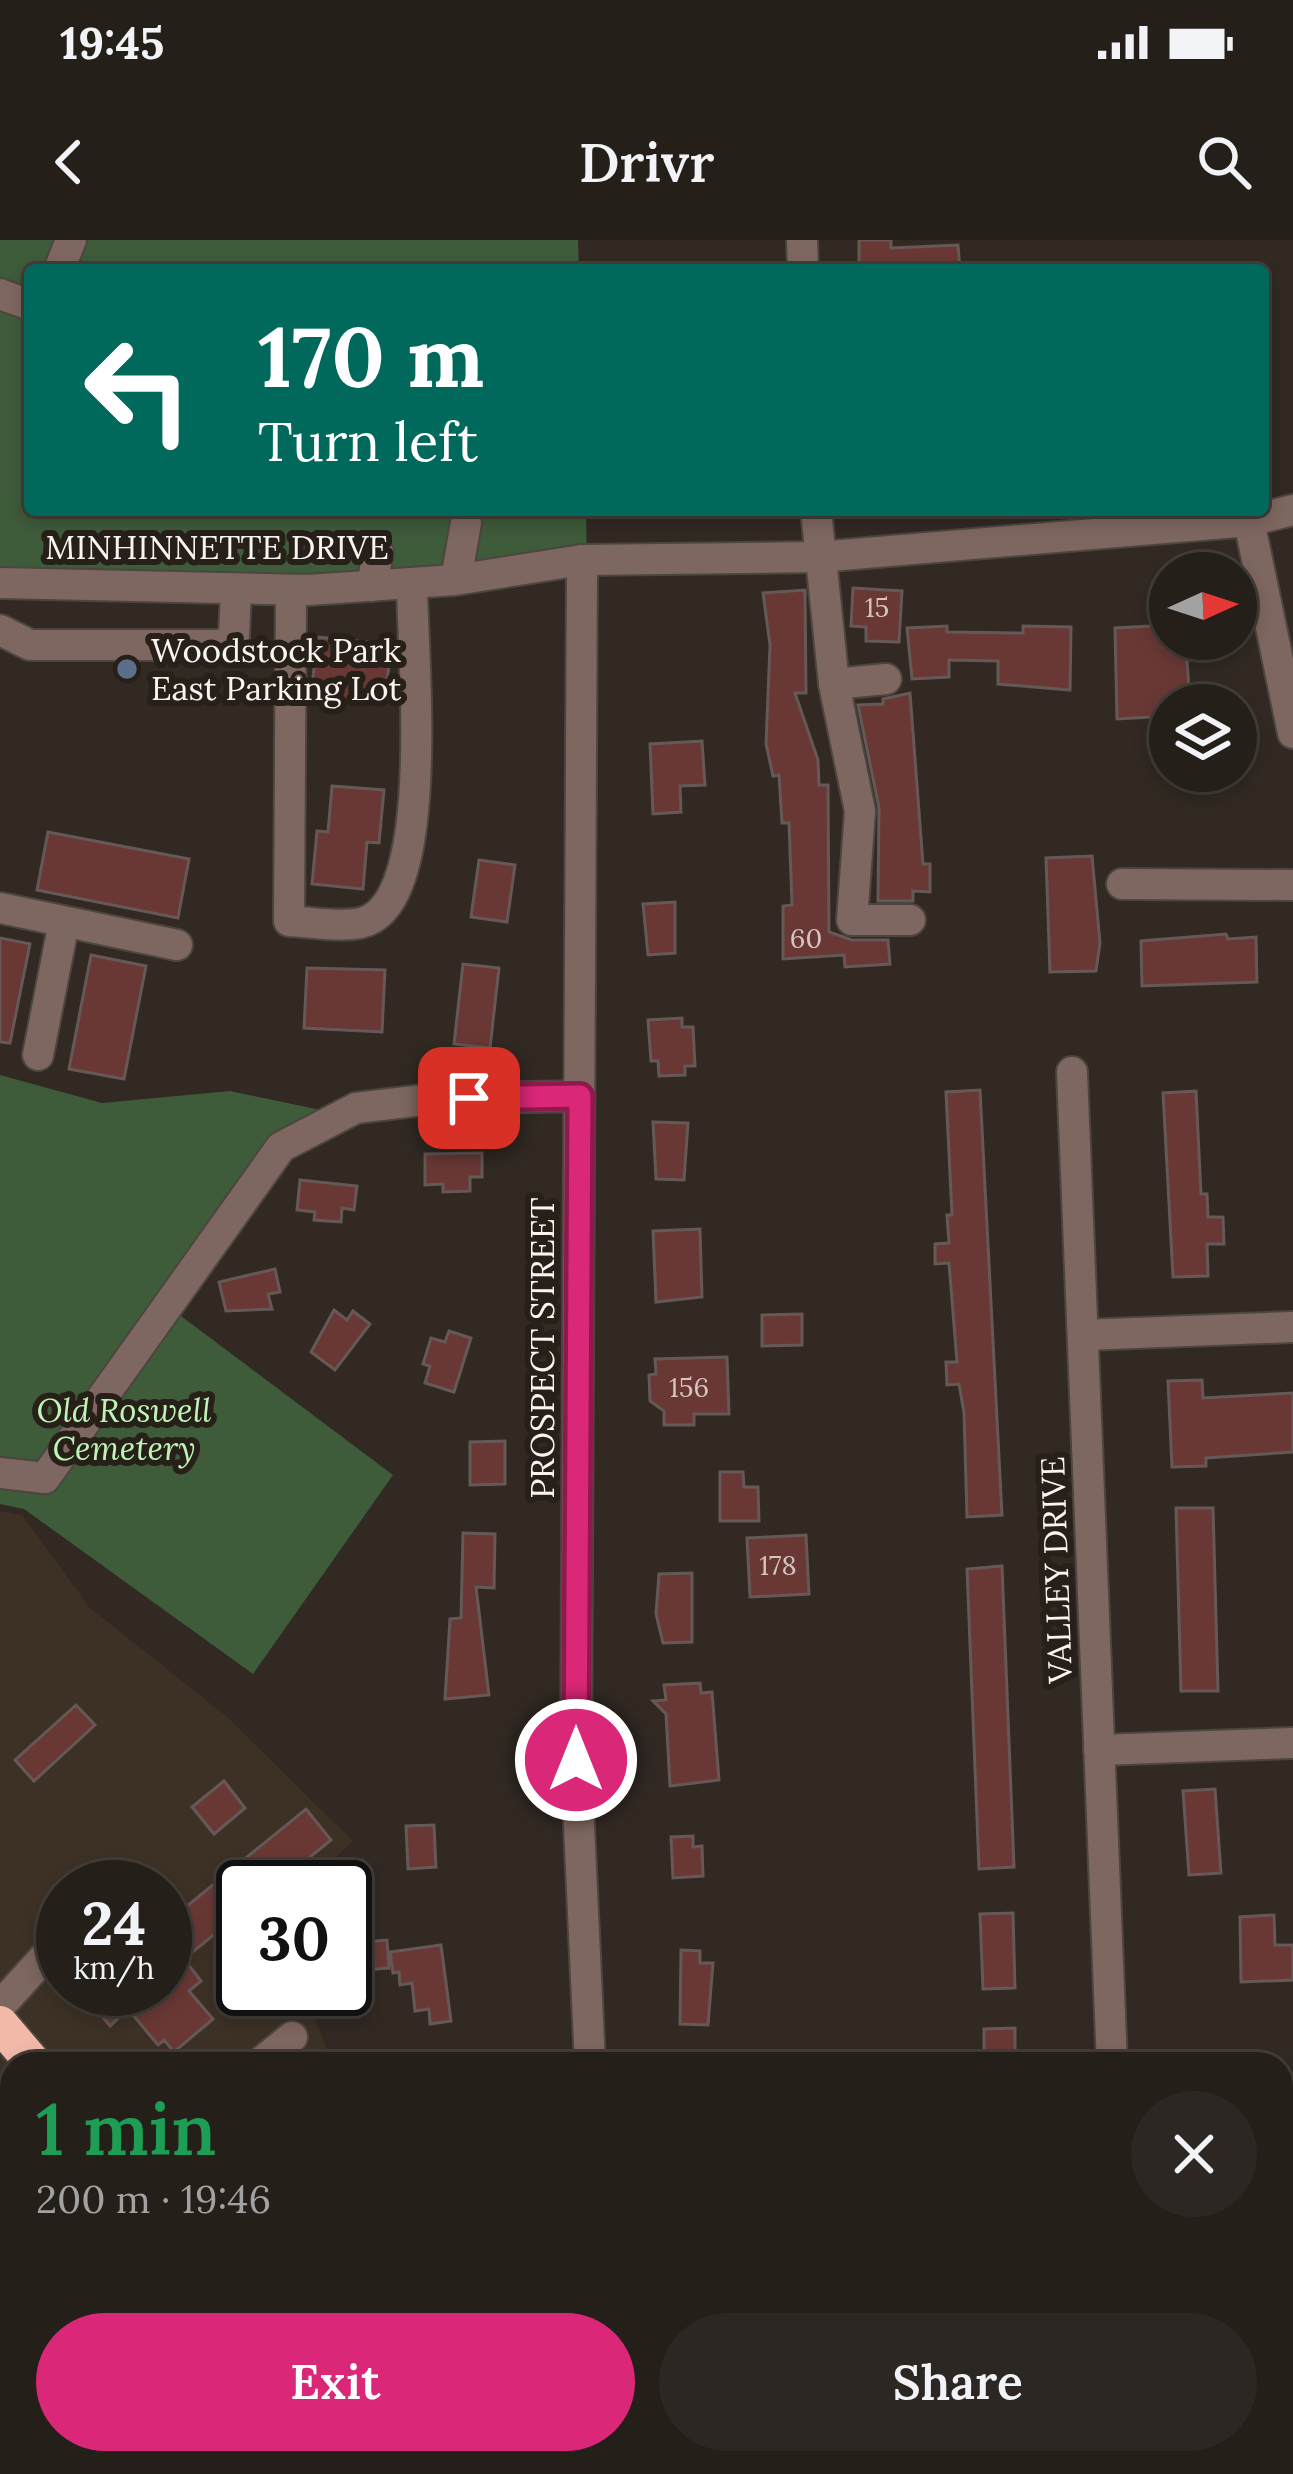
<!DOCTYPE html>
<html lang="en">
<head>
<meta charset="utf-8">
<style>
	:root { --surface:#251f1a; --page:#2d2723; --text:#f1f3f6; --muted:#a3a2a2; --line:#423d39; --accent:#db2777 }
	body { margin:0; font-family:Lora,serif; background:var(--page); color:var(--text); height:100vh; display:flex; flex-direction:column; font-size:45px; white-space:nowrap }
	* { box-sizing:border-box; margin:0 }
	p { font-size:39px; color:var(--muted) }
	.icon { flex:none; width:66px; height:66px; fill:none; stroke:currentColor; stroke-width:2; stroke-linecap:round; stroke-linejoin:round }
	.map { position:relative; flex:1; overflow:hidden }
	.drawer { position:absolute; left:0px; top:1812px; width:1293px; height:423px; display:flex; flex-direction:column; background:var(--surface); border-radius:36px 36px 0 0; box-shadow:0 6px 18px #0003,0 0 0 3px var(--line) }
	.drawer>* { flex:none }
	.guide { position:absolute; left:24px; top:24px; width:1245px; height:252px; border-radius:12px; box-shadow:0 6px 18px #0003,0 0 0 3px var(--line); background:#00695c; color:#fff; overflow:hidden }
	.needle { width:78px; rotate:87deg }
	.controls { position:absolute; left:1149px; top:312px; display:grid; gap:24px }
	.controls a { display:grid; place-items:center; width:108px; height:108px; border-radius:50%; background:var(--surface); box-shadow:0 6px 18px #0003,0 0 0 3px var(--line); font-size:60px }
	.speed { position:absolute; left:36px; top:1620px; display:flex; gap:24px; font-size:60px; font-weight:700; text-align:center }
	.speed>* { display:grid; place-content:center; width:156px; height:156px; border-radius:50%; background:var(--surface); box-shadow:0 6px 18px #0003,0 0 0 3px var(--line); line-height:1 }
	.speed small { font-size:30px; font-weight:400 }
	.speed .limit { border:6px solid #111; border-radius:18px; background:#fff; color:#111 }
	.pin { position:absolute; display:grid; place-items:center; width:102px; height:102px; color:#fff; margin:-51px; border-radius:24px; box-shadow:0 6px 18px #0006 }
	.me { position:absolute; width:132px; margin:-66px; rotate:0deg; stroke-linejoin:round; filter:drop-shadow(0 0 9px #0008) }
	.turn { display:flex; align-items:center; gap:42px; height:252px; padding:0 36px; font-size:54px }
	.turn .icon { width:156px; height:156px; stroke-width:2.5 }
	.turn b { display:block; font-size:84px; line-height:102px }
	.round { display:grid; place-items:center; flex:none; width:126px; height:126px; border-radius:63px; background:var(--page) }
	.overview { display:flex; align-items:center; justify-content:space-between; height:204px; padding:0 36px }
	h1 { font-size:72px; font-weight:600; line-height:90px; color:#1e9e55 }
	.button { display:flex; gap:24px; margin-top:auto; padding:24px 36px }
	.button a { flex:1; height:138px; border-radius:72px; background:var(--accent); color:#fff; font-size:48px; font-weight:600; line-height:138px; text-align:center }
	.button a+a { background:var(--page); color:var(--text) }
	.status { display:flex; justify-content:space-between; align-items:center; height:84px; padding:0 60px; background:var(--surface); direction:ltr }
	.status svg { height:33px; fill:currentColor }
	header { display:flex; justify-content:space-between; align-items:center; height:156px; padding:0 36px; background:var(--surface); font-size:54px; font-weight:600 }
	.map>svg:first-child { display:block }
	.built { fill:#3d3125; fill-rule:evenodd }
	.green { fill:#3e5b3a }
	.building { fill:#693835; stroke:#655857; stroke-width:3 }
	.lines { fill:none; stroke-linecap:round; stroke-linejoin:round }
	.minor-casing { stroke:#4d453f; stroke-width:34 }
	.highway-casing { stroke:#4d453f; stroke-width:40 }
	.minor { stroke:#7e6760; stroke-width:30 }
	.highway { stroke:#f2b9a8; stroke-width:36 }
	.route-casing { stroke:#8e194d; stroke-width:30 }
	.route { stroke:#db2777; stroke-width:21 }
	.service-dot { fill:#5c6f8a; stroke:#272019; stroke-width:4.5 }
	.labels { text-anchor:middle; stroke-width:12; stroke-linejoin:round; paint-order:stroke }
	.number-label { font-size:27px; fill:#d5c5c0 }
	.street-label { font-size:33px; fill:#f9f4ef; stroke:#272019 }
	.poi-label { font-size:33px; fill:#f9f4ef; stroke:#272019; text-anchor:start }
	.park-label { font-size:33px; font-style:italic; fill:#bef4b6; stroke:#272019 }
</style>
</head>
<body>
<div class="status"><b>19:45</b><svg viewBox="0 0 49 12"><path d="M0 12V9h3v3zM5 12V6h3v6zM10 12V3h3v9zM15 12V0h3v12zM26 1h20v11H26zM47 4h2v5h-2z"/></svg></div>
<header><svg class="icon" aria-label="back" viewBox="0 0 24 24"><path d="M15 5l-7 7 7 7"/></svg>Drivr<svg class="icon" aria-label="search" viewBox="0 0 24 24"><circle cx="10" cy="10" r="6"/><path d="M15 15l6 6"/></svg></header>
<div class="map">
<svg width="1293" height="2234" viewBox="0 0 1293 2234">
	<rect width="100%" height="100%" fill="#312922"/>
	<path class="built" d="M0 1271 22 1275 90 1368 226 1476 353 1601 304 1647H243V1749H303L333 1824H12V2223H757L758 2234H0ZM63 1647H165V1749H63Z"/>
	<g class="green">
		<polygon points="0,0 578,0 579,30 30,30 30,270 586,270 587,333 0,341"/>
		<polygon points="0,835 102,863 230,851 330,872 161,1061 393,1235 253,1434 24,1269 0,1264"/>
	</g>
	<g class="building">
		<polygon points="859,0 891,0 891,8 958,5 960,30 870,30 859,26"/>
		<polygon points="853,348 902,351 899,402 866,401 866,387 851,386"/>
		<polygon points="805,350 806,453 795,453 818,520 819,545 828,545 829,692 852,700 888,700 890,724 845,727 844,715 783,719 783,666 792,665 789,583 782,583 779,535 773,536 766,504 770,405 763,353"/>
		<polygon points="1170,385 1170,399 1209,399 1210,419 1187,420 1190,465 1170,465 1170,476 1117,479 1115,388"/>
		<polygon points="947,386 947,392 1023,393 1023,386 1071,387 1070,450 998,444 998,421 949,420 949,437 912,439 907,388"/>
		<polygon points="317,397 391,404 385,462 311,458"/>
		<polygon points="910,453 923,624 930,624 930,652 913,651 913,661 878,661 879,568 858,465 883,464 883,459"/>
		<polygon points="702,501 705,545 680,546 681,572 653,574 650,504"/>
		<polygon points="332,546 384,550 379,603 367,602 363,649 312,644 317,591 328,592"/>
		<polygon points="48,592 189,619 178,678 37,650"/>
		<polygon points="1092,616 1100,703 1096,731 1050,732 1046,618"/>
		<polygon points="479,620 515,625 507,682 471,677"/>
		<polygon points="675,662 675,713 648,715 643,664"/>
		<polygon points="1226,694 1228,699 1256,697 1257,742 1142,746 1141,701"/>
		<polygon points="0,698 30,704 10,803 0,802"/>
		<polygon points="91,715 146,726 124,839 69,829"/>
		<polygon points="463,724 499,728 490,808 454,804"/>
		<polygon points="307,728 385,730 382,792 304,788"/>
		<polygon points="682,778 682,787 693,787 695,826 685,826 685,835 659,836 658,821 651,821 648,780"/>
		<polygon points="980,850 1002,1275 967,1277 964,1173 959,1144 947,1145 946,1122 957,1122 949,1023 935,1024 935,1004 949,1003 947,975 952,975 946,852"/>
		<polygon points="1196,851 1201,954 1207,954 1208,977 1223,977 1224,1004 1207,1004 1208,1036 1173,1037 1163,853"/>
		<polygon points="653,882 688,883 684,940 656,939"/>
		<polygon points="482,913 482,937 470,937 470,951 443,952 443,944 425,945 425,914"/>
		<polygon points="300,940 357,946 354,970 342,968 341,982 314,980 315,972 297,970"/>
		<polygon points="700,989 702,1057 656,1062 653,991"/>
		<polygon points="275,1029 280,1052 268,1054 272,1069 226,1071 219,1042"/>
		<polygon points="334,1070 347,1080 353,1071 370,1084 335,1130 311,1112"/>
		<polygon points="802,1074 802,1105 762,1106 762,1075"/>
		<polygon points="449,1091 471,1098 454,1152 425,1143 430,1126 423,1124 431,1098 445,1102"/>
		<polygon points="727,1117 729,1174 694,1174 694,1185 664,1185 664,1171 650,1161 649,1135 656,1134 655,1119"/>
		<polygon points="1202,1140 1203,1158 1293,1153 1293,1212 1206,1218 1206,1226 1172,1227 1168,1141"/>
		<polygon points="505,1201 505,1244 470,1245 470,1202"/>
		<polygon points="720,1232 743,1232 744,1247 758,1247 759,1281 720,1281"/>
		<polygon points="1176,1268 1213,1268 1218,1451 1181,1451"/>
		<polygon points="463,1293 495,1294 494,1348 476,1347 489,1455 445,1459 450,1379 461,1378"/>
		<polygon points="806,1295 809,1354 750,1357 747,1298"/>
		<polygon points="1002,1326 1014,1627 979,1629 967,1329"/>
		<polygon points="692,1333 692,1402 663,1403 656,1374 659,1334"/>
		<polygon points="700,1443 701,1453 712,1452 719,1540 670,1546 666,1474 653,1461 666,1460 664,1445"/>
		<polygon points="76,1465 95,1485 34,1541 15,1520"/>
		<polygon points="224,1541 245,1568 214,1594 192,1567"/>
		<polygon points="1215,1549 1221,1633 1189,1635 1183,1551"/>
		<polygon points="306,1569 331,1600 273,1647 243,1647 243,1671 184,1719 201,1741 189,1751 213,1779 174,1812 164,1800 158,1805 128,1769 110,1786 80,1749 165,1749 165,1684"/>
		<polygon points="434,1585 436,1627 408,1629 406,1586"/>
		<polygon points="693,1596 693,1607 702,1606 703,1636 673,1638 671,1597"/>
		<polygon points="1013,1673 1015,1748 983,1749 980,1674"/>
		<polygon points="1274,1675 1275,1705 1293,1705 1293,1740 1241,1742 1240,1677"/>
		<polygon points="387,1700 389,1728 364,1730 362,1702"/>
		<polygon points="441,1705 451,1781 430,1784 429,1769 415,1771 412,1743 400,1745 399,1732 393,1733 390,1712"/>
		<polygon points="681,1710 700,1711 700,1723 713,1723 708,1785 680,1784"/>
		<polygon points="1015,1788 1015,1824 984,1824 984,1789"/>
	</g>
	<g class="lines">
		<defs>
			<g id="minor">
				<polyline points="802,0 803,30"/>
				<polyline points="59,30 71,0"/>
				<polyline points="0,54 30,65"/>
				<polyline points="816,270 834,444 860,571 852,680 910,680"/>
				<polyline points="1249,281 1293,493"/>
				<polyline points="582,320 576,1520 590,1824"/>
				<polyline points="456,339 466,283"/>
				<polyline points="0,343 308,350 455,340 582,320 818,317 1249,281 1293,270"/>
				<polyline points="372,346 378,312"/>
				<path d="M291 351 289 681C312 682 353 690 371 679 436 644 412 413 412 343"/>
				<polyline points="0,390 30,405 222,405 234,397 236,349"/>
				<polyline points="834,444 886,439"/>
				<polyline points="1122,644 1293,645"/>
				<polyline points="0,668 177,705"/>
				<polyline points="38,815 64,682"/>
				<polyline points="1072,832 1112,1824"/>
				<polyline points="1083,1095 1293,1087"/>
				<polyline points="0,1233 45,1238 281,907 356,868 432,859 579,856"/>
				<polyline points="1099,1510 1293,1503"/>
				<polyline points="0,1766 50,1711"/>
				<polyline points="259,1824 292,1797"/>
				<polyline points="0,1930 10,1944"/>
				<polyline points="1281,1970 1293,1969"/>
				<polyline points="0,2066 12,2062"/>
				<polyline points="0,2129 12,2165"/>
				<polyline points="108,2223 113,2234"/>
				<polyline points="234,2223 242,2234"/>
				<polyline points="609,2223 609,2234"/>
				<polyline points="1127,2223 1128,2234"/>
				<polyline points="387,2234 396,2223"/>
			</g>
			<g id="highway">
				<polyline points="0,1784 34,1824"/>
				<polyline points="358,2223 367,2234"/>
			</g>
		</defs>
		<use href="#minor" class="minor-casing"/>
		<use href="#highway" class="highway-casing"/>
		<use href="#minor" class="minor"/>
		<use href="#highway" class="highway"/>
	</g>
	<g class="lines">
		<defs>
			<polyline id="route" points="469,858 580,856 576,1520"/>
		</defs>
		<use href="#route" class="route-casing"/>
		<use href="#route" class="route"/>
	</g>
	<circle class="service-dot" cx="127" cy="429" r="12"/>
	<g class="labels">
		<g class="number-label">
			<text x="877" y="377">15</text>
			<text x="806" y="708">60</text>
			<text x="689" y="1157">156</text>
			<text x="778" y="1335">178</text>
		</g>
		<g class="street-label">
			<text x="217" y="319">MINHINNETTE DRIVE</text>
			<text transform="translate(542 1108) rotate(-90)" y="12">PROSPECT STREET</text>
			<text transform="translate(1056 1330) rotate(-92)" y="12">VALLEY DRIVE</text>
		</g>
		<g class="poi-label">
			<text x="151" y="422">Woodstock Park<tspan x="151" dy="38">East Parking Lot</tspan></text>
		</g>
		<g class="park-label">
			<text x="124" y="1182">Old Roswell<tspan x="124" dy="38">Cemetery</tspan></text>
		</g>
	</g>
</svg>
<div class="controls">
<a><svg class="needle" viewBox="-14 -14 28 28"><path d="M0-13l5 13h-10z" fill="#e53935"/><path d="M0 13l5-13h-10z" fill="#a3a2a2"/></svg></a>
<a><svg class="icon" aria-label="layers" viewBox="0 0 24 24"><path d="M12 4l9 5-9 5-9-5zM3 14l9 5 9-5"/></svg></a>
</div>
<div class="speed"><div>24<small>km/h</small></div><div class="limit">30</div></div>
<div class="pin" style="left:469px;top:858px;background:#d93025"><svg class="icon" aria-label="arrive" viewBox="0 0 24 24"><path d="M6 21V4h12l-3 4 3 4H6"/></svg></div>
<svg class="me" style="left:576px;top:1520px" viewBox="-20 -20 40 40"><circle r="17" fill="#db2777" stroke="#fff" stroke-width="3"/><path d="M0-11L8 9 0 5-8 9z" fill="#fff"/></svg>
<div class="guide">
<div class="turn"><svg class="icon" aria-label="left" viewBox="0 0 24 24"><path d="M17 20v-9H6M10 6l-5 5 5 5"/></svg><div><b>170 m</b>Turn left</div></div>
</div>
<section class="drawer">
<div class="overview"><div><h1>1 min</h1><p>200 m · 19:46</p></div><a class="round"><svg class="icon" aria-label="close" viewBox="0 0 24 24"><path d="M6 6l12 12M18 6L6 18"/></svg></a></div>
<div class="button"><a>Exit</a><a>Share</a></div>
</section>
</div>
</body>
</html>
